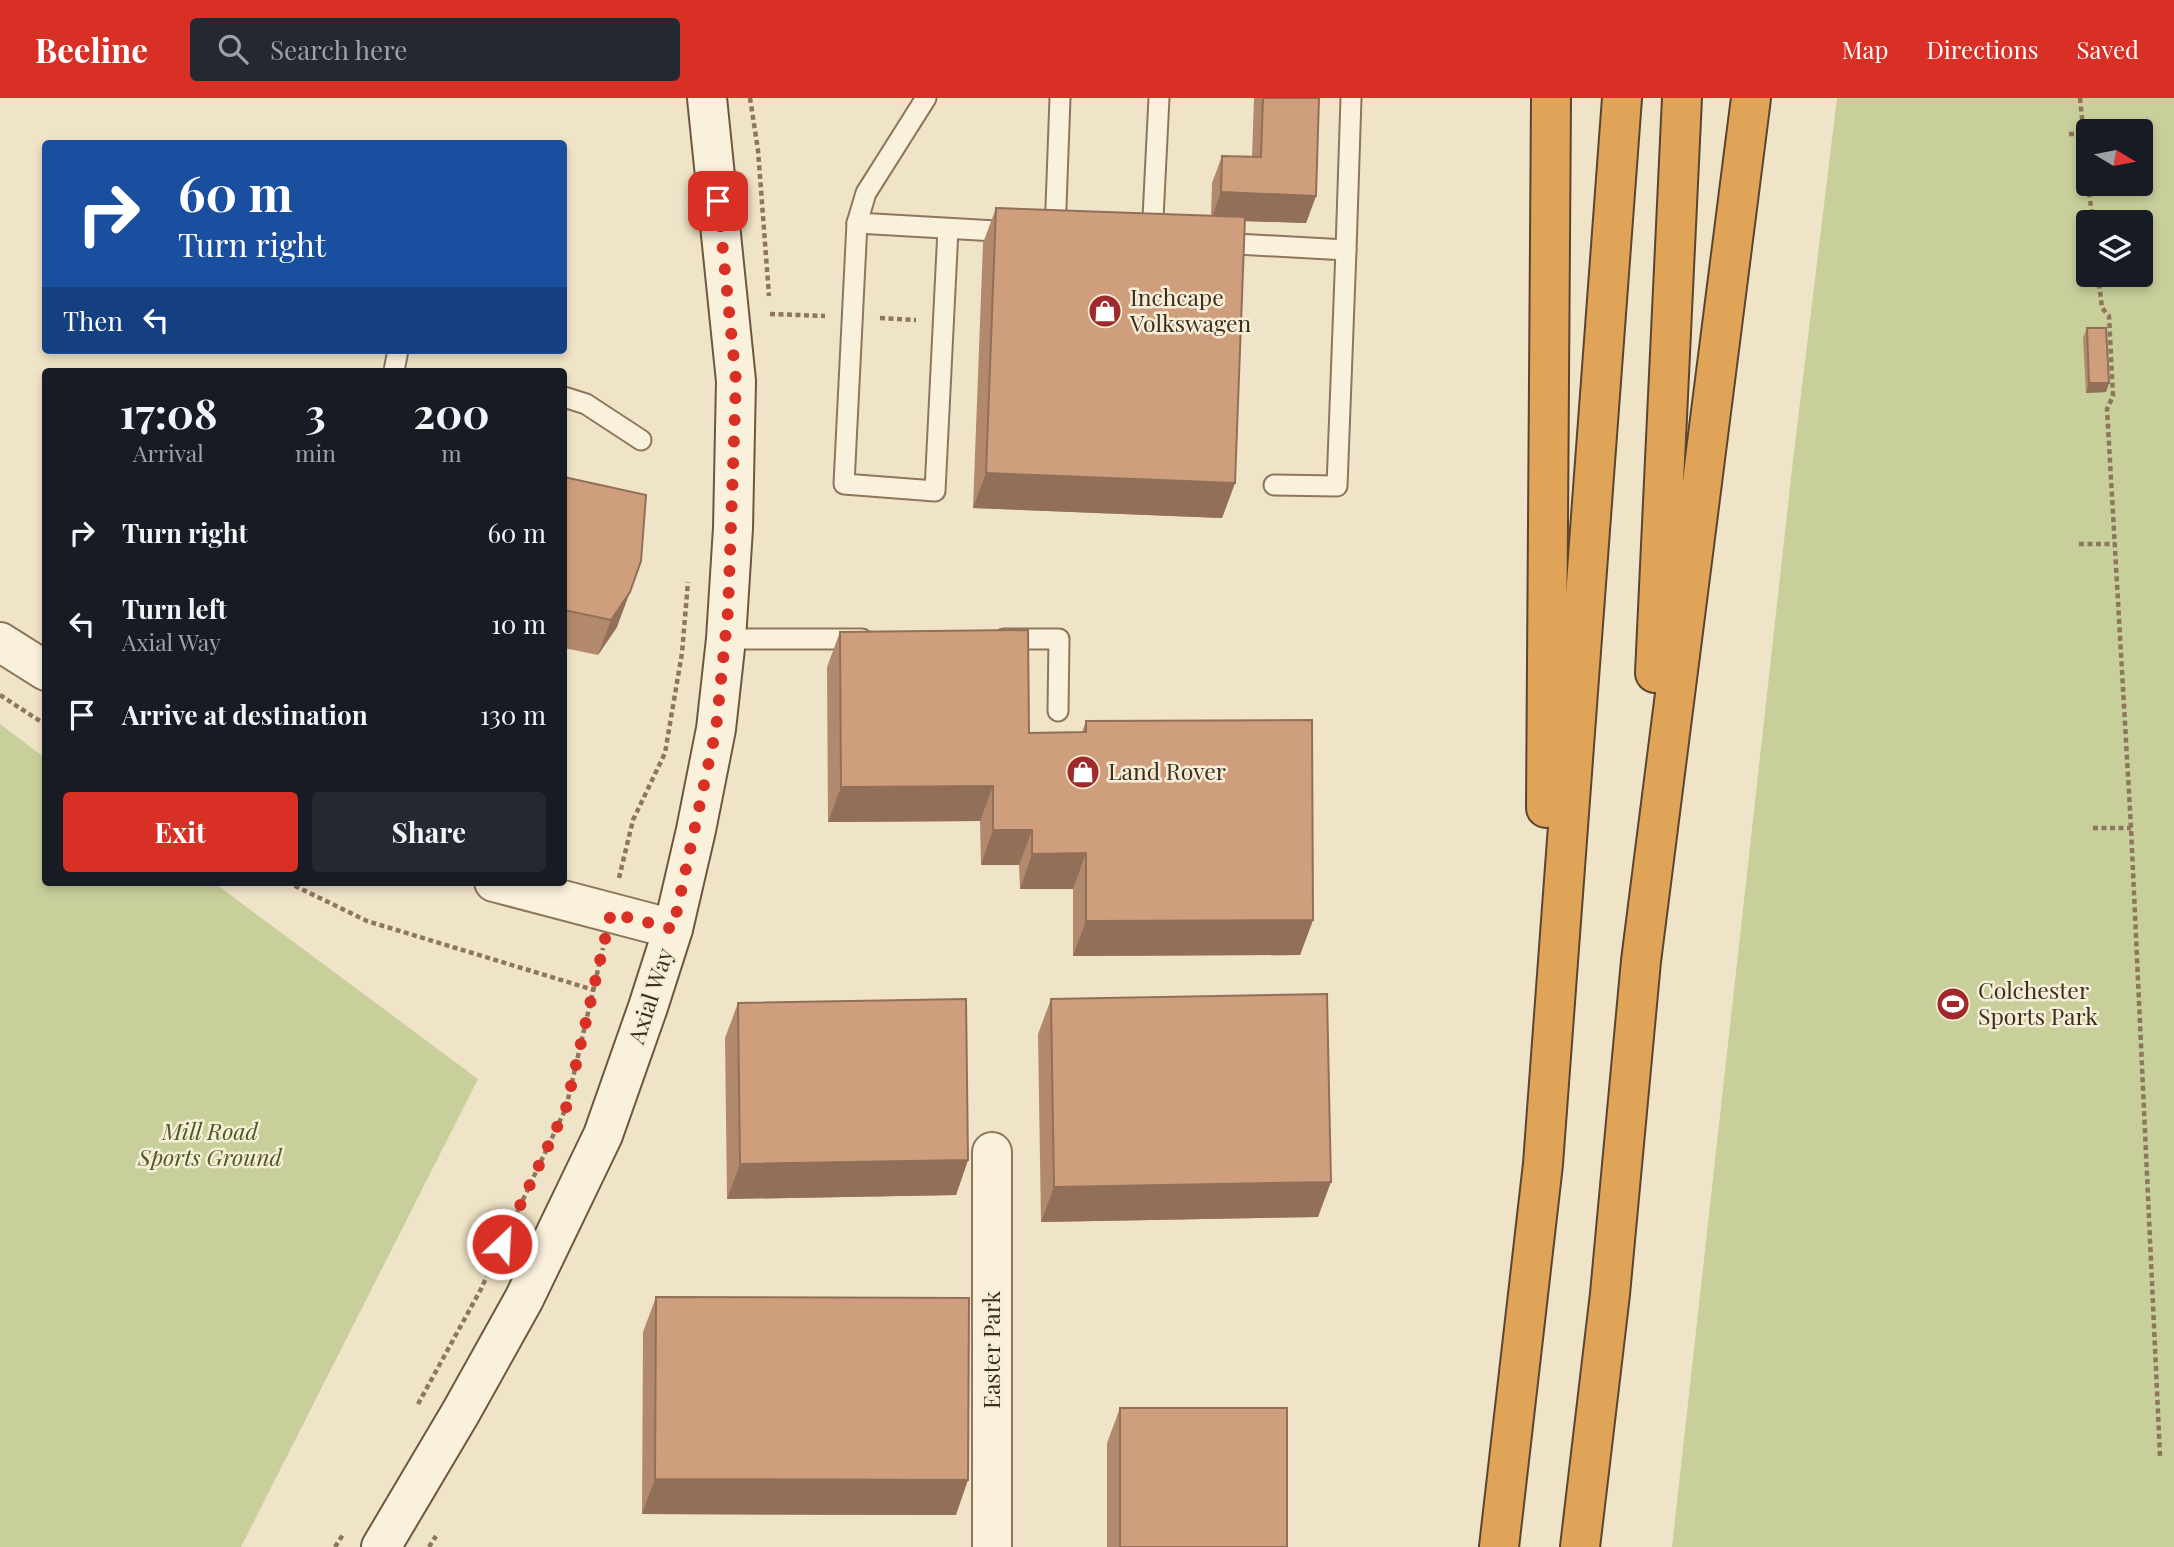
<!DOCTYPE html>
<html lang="en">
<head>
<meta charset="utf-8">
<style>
	:root { --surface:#171b24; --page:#242831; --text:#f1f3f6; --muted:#9ea1a6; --accent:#d93025 }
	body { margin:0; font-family:"Playfair Display",serif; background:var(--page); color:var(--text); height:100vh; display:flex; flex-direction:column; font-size:26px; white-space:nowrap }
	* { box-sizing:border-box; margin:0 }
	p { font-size:23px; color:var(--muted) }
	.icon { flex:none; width:38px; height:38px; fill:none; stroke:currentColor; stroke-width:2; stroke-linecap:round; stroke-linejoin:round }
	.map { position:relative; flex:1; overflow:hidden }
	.drawer { position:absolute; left:42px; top:270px; width:525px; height:518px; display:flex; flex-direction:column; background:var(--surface); border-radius:7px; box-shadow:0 4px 10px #0003 }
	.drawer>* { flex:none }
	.hud { position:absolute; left:42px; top:42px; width:525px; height:214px; border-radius:7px; box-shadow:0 4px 10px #0003; background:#1a4fa0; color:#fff; overflow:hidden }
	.needle { width:46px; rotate:100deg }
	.tools { position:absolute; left:2076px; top:21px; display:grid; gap:14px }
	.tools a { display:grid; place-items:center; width:77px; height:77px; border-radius:7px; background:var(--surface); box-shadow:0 4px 10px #0003; font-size:35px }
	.pin { position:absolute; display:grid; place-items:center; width:60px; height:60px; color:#fff; margin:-30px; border-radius:14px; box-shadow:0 4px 10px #0006 }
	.me { position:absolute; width:77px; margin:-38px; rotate:25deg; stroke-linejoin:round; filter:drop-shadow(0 0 5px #0008) }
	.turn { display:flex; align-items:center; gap:24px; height:147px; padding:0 21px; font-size:32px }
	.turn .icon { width:91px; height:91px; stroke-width:2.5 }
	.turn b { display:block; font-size:49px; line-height:60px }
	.then { display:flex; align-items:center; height:66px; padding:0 21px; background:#0003; gap:14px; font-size:26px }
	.eta { display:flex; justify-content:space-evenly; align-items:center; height:119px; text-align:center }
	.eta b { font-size:42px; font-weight:700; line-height:49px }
	.action { display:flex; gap:14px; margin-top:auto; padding:14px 21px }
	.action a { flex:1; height:80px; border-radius:7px; background:var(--accent); color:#fff; font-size:28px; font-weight:700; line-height:80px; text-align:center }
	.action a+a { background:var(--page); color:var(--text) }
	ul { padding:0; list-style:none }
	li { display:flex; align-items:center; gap:21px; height:91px; padding:0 21px }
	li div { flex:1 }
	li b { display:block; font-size:26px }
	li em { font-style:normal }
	header { display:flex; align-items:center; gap:42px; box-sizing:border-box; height:98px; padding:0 35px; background:var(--accent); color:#fff }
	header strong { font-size:33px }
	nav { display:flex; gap:38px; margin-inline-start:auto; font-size:24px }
	.search { width:490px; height:63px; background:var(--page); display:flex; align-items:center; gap:18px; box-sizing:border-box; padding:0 24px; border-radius:7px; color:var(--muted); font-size:26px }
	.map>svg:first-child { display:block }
	.park { fill:#c9cf9b; fill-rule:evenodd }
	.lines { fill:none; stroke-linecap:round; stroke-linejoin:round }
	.lane-casing { stroke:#8d765c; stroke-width:23 }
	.street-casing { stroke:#8d765c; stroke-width:42 }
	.secondary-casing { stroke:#6f573f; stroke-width:42 }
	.highway-casing { stroke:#5b4430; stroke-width:42 }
	.path { stroke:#8d765c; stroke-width:4.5; stroke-dasharray:5 3.5; stroke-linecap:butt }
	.lane { stroke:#faf1dc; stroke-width:19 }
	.street { stroke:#faf1dc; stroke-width:38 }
	.secondary { stroke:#faf1dc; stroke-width:38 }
	.highway { stroke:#e0a458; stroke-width:38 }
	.wall { fill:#b2896c }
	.shaded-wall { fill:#916f58 }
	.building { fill:#cf9f7d; stroke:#916f58; stroke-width:2 }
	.route { stroke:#d93025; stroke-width:12; stroke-dasharray:0 21.6 }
	.labels { text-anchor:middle; stroke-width:5; stroke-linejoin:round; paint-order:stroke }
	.poi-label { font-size:23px; fill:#3d2e20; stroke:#f7eed8; text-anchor:start }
	.street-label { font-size:23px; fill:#3d2e20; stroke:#f7eed8 }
	.park-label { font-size:23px; font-style:italic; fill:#4d5a26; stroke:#f7eed8 }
</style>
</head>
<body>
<header>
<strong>Beeline</strong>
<div class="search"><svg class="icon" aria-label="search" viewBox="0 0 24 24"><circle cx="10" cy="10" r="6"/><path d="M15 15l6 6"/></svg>Search here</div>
<nav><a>Map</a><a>Directions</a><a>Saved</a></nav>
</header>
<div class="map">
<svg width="2174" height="1449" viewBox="0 0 2174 1449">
	<rect width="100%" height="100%" fill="#f0e4c8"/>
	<g class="park">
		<path d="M1837 0H2174V1449H1672L1793 362ZM2088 33H2140V86H2088ZM2088 124H2140V177H2088Z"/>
		<polygon points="0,626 45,660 46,784 213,784 478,981 241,1449 0,1449"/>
	</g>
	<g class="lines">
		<defs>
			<g id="lane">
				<polyline points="926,0 866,95 857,125 1013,134"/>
				<polyline points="857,125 844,386 935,393 948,131"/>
				<polyline points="1055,136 1060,0"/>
				<polyline points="1152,140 1159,0"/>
				<polyline points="1218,145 1346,152 1337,388 1274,387"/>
				<polyline points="1346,152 1351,0"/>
				<polyline points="394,273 398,252"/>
				<polyline points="564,299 586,306 641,342"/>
				<polyline points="726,541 862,541"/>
				<polyline points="1004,541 1059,541 1058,613"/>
			</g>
			<g id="street">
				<polyline points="0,544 46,573"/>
				<polyline points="494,784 673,831"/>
				<polyline points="992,1054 992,1449"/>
			</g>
			<polyline id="secondary" points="381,1449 461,1314 524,1201 603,1037 648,909 673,831 696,732 716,631 726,541 733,430 736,283 707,0"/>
			<g id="highway">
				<polyline points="1655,575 1682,0"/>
				<polyline points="1546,710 1551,0"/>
				<polyline points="1499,1449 1543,1066 1622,0"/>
				<polyline points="1580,1449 1610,1196 1641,863 1751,0"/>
			</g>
		</defs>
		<use href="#lane" class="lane-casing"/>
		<use href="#street" class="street-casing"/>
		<use href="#secondary" class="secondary-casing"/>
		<use href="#highway" class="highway-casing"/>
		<g class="path">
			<polyline points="750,0 758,52 769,198"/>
			<polyline points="2080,0 2088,80"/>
			<polyline points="2069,36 2083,36"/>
			<polyline points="2088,86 2093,124"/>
			<polyline points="2098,177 2102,210 2109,218 2113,298 2107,311 2131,730 2160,1358"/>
			<polyline points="770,216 825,218"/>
			<polyline points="880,220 916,222"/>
			<polyline points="2079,446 2115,446"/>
			<polyline points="0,597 46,627"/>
			<polyline points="2093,730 2131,730"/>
			<polyline points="619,780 633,722 665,655 682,555 688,484"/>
			<polyline points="287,784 367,823 594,892"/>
			<polyline points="418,1306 481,1191 566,1010 603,850"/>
			<polyline points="335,1449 344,1435"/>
			<polyline points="429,1449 436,1438"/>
		</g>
		<use href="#lane" class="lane"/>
		<use href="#street" class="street"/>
		<use href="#secondary" class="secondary"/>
		<use href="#highway" class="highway"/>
	</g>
	<g class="wall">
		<polygon points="1254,0 1319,0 1316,98 1306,125 1245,123 1235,385 1222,420 973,410 983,145 996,110 1211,118 1212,85 1222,58 1252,59"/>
		<polygon points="2087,230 2109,285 2106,294 2086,295 2083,240"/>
		<polygon points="564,379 617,529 598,557 564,550"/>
		<polygon points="840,534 1029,635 1082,634 1086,623 1313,822 1300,857 1073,858 1073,791 1020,791 1019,767 981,767 980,723 828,724 827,569"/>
		<polygon points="1051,901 1318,1119 1041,1124 1038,936"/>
		<polygon points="738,905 968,1062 956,1097 727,1101 725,940"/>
		<polygon points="656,1199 956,1417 642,1416 643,1234"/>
		<polygon points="1120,1310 1287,1449 1107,1449 1107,1345"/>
	</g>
	<g class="shaded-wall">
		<polygon points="1221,94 1316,98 1306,125 1211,122"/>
		<polygon points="2089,285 2109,285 2106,294 2086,295"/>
		<polygon points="986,375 1235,385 1222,420 973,410"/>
		<polygon points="630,494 617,529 598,557 611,522"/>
		<polygon points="993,688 980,723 828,724 841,689"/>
		<polygon points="993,732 1032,732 1019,767 981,767"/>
		<polygon points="1086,755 1073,791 1020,791 1032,756"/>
		<polygon points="1313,822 1300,857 1073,858 1086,823"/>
		<polygon points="968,1062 956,1097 727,1101 740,1066"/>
		<polygon points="1331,1084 1318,1119 1041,1124 1054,1089"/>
		<polygon points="655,1381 968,1382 956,1417 642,1416"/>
	</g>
	<g class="building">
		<polygon points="1263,0 1319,0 1316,98 1221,94 1222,58 1261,59"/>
		<polygon points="996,110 1245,119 1235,385 986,375"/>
		<polygon points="2087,230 2106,230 2109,285 2089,285"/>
		<polygon points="564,379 646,397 641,463 630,494 611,522 564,512"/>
		<polygon points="1028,532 1029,635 1086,634 1086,623 1312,622 1313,822 1086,823 1086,755 1032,756 1032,732 993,732 993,688 841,689 840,534"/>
		<polygon points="1327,896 1331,1084 1054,1089 1051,901"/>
		<polygon points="966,901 968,1062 740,1066 738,905"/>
		<polygon points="656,1199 969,1200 968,1382 655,1381"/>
		<rect x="1120" y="1310" width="167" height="139"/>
	</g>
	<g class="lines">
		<polyline class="route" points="502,1146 566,1010 611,815 673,831 716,631 728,513 736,283 718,103"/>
	</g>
	<defs>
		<symbol id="shop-disc" viewBox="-11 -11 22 22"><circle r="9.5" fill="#9e2a2b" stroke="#f7eed8"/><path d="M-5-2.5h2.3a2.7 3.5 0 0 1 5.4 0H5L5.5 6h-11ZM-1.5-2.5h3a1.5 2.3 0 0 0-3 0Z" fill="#fff"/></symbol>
		<symbol id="stadium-disc" viewBox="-11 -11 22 22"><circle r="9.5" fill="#9e2a2b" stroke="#f7eed8"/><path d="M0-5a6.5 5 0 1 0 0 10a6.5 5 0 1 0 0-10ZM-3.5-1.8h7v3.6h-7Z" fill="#fff"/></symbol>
	</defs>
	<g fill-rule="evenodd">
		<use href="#shop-disc" x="1086" y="194" width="38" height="38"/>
		<use href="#shop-disc" x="1064" y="655" width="38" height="38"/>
		<use href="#stadium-disc" x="1934" y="887" width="38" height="38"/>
	</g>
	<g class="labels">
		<g class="poi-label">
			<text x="1130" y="208">Inchcape<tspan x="1130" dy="26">Volkswagen</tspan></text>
			<text x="1108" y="682">Land Rover</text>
			<text x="1978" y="901">Colchester<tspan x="1978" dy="26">Sports Park</tspan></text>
		</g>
		<g class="street-label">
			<text transform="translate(651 898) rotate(-72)" y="8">Axial Way</text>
			<text transform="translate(992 1252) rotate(-90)" y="8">Easter Park</text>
		</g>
		<g class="park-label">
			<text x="210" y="1042">Mill Road<tspan x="210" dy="26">Sports Ground</tspan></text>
		</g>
	</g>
</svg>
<div class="tools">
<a><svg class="needle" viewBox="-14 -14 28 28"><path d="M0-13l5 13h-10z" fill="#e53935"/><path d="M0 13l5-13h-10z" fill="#9ea1a6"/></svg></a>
<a><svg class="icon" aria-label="layers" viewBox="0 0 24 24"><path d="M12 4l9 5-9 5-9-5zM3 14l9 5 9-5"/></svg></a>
</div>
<div class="pin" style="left:718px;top:103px;background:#d93025"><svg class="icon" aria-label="arrive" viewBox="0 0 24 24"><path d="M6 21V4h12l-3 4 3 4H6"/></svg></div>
<svg class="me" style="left:502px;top:1146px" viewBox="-20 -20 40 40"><circle r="17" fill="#d93025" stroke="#fff" stroke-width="3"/><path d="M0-11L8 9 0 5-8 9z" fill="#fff"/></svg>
<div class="hud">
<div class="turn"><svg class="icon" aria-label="right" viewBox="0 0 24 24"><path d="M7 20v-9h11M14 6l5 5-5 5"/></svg><div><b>60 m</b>Turn right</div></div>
<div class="then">Then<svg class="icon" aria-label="left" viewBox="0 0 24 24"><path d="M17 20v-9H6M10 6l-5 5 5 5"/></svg></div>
</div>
<section class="drawer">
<div class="eta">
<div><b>17:08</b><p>Arrival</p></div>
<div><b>3</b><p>min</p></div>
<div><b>200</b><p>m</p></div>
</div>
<ul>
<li><svg class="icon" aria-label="right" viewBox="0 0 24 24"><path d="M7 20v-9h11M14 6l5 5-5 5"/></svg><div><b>Turn right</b></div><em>60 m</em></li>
<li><svg class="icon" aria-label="left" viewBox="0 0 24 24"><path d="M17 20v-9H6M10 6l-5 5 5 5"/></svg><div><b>Turn left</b><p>Axial Way</p></div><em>10 m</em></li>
<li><svg class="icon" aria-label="arrive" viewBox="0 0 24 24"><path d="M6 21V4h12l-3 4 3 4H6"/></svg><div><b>Arrive at destination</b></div><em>130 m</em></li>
</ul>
<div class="action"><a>Exit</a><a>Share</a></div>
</section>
</div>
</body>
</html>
